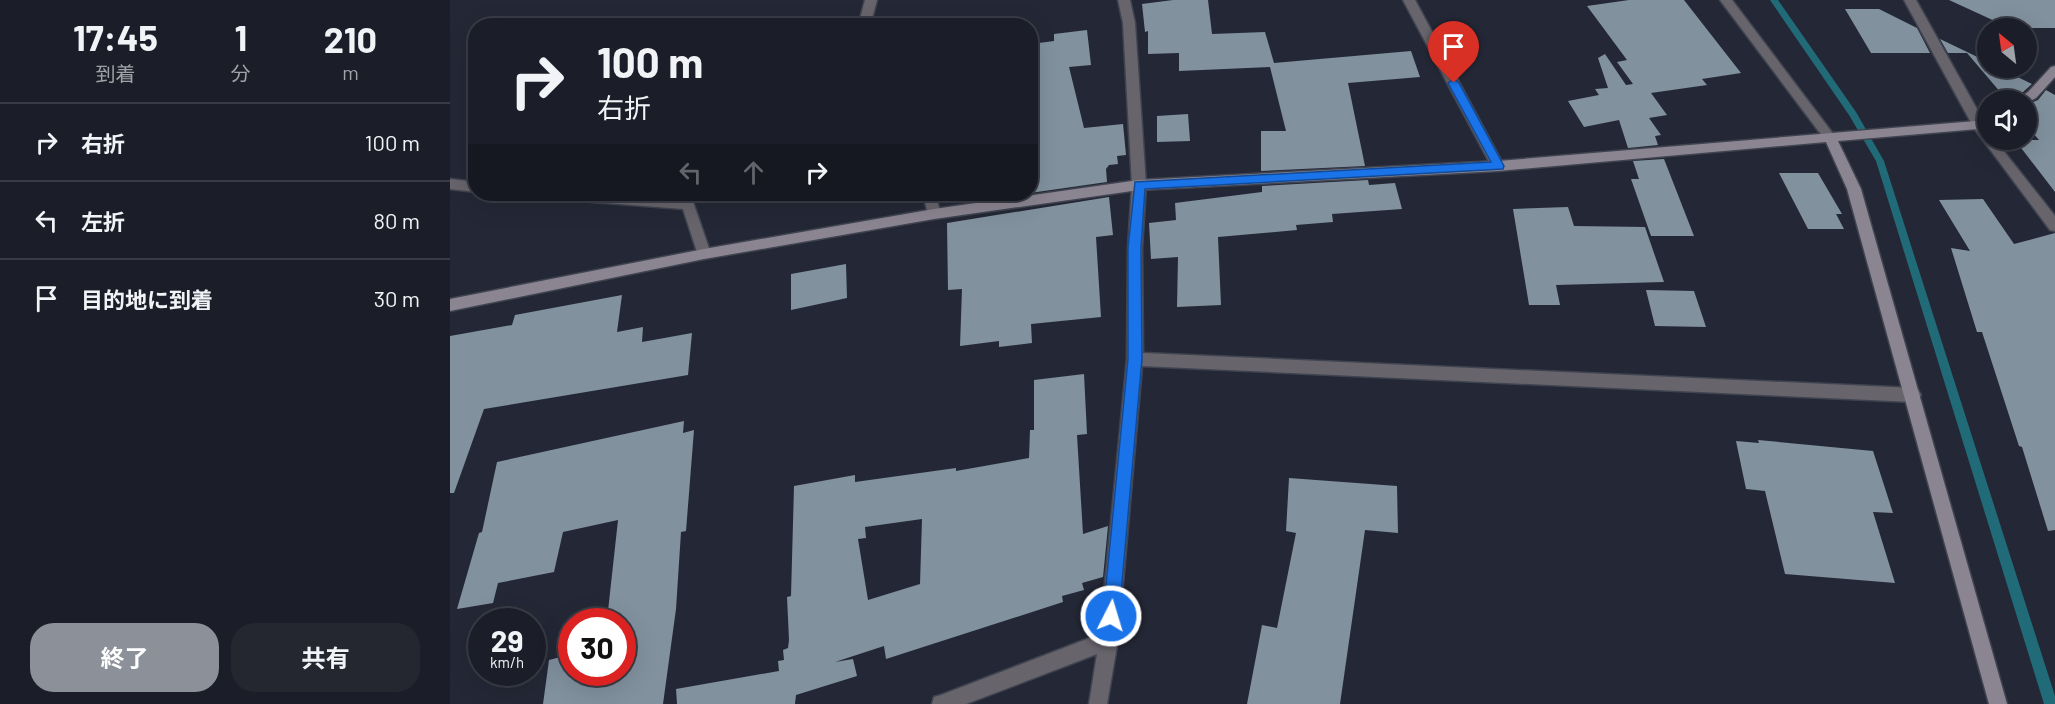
<!DOCTYPE html>
<html lang="ja">
<head>
<meta charset="utf-8">
<style>
	:root { --surface:#1b1e28; --page:#242730; --text:#f1f3f6; --muted:#a0a2a8; --line:#393c45; --accent:#8c9099 }
	body { margin:0; font-family:Barlow,"Noto Sans JP",sans-serif; background:var(--page); color:var(--text); height:100vh; display:flex; flex-direction:column; font-size:22px; white-space:nowrap }
	* { box-sizing:border-box; margin:0 }
	p { font-size:20px; color:var(--muted) }
	.icon { flex:none; width:33px; height:33px; fill:none; stroke:currentColor; stroke-width:2; stroke-linecap:round; stroke-linejoin:round }
	.map { position:relative; flex:1; overflow:hidden }
	.sheet { display:flex; flex-direction:column; background:var(--surface); width:450px }
	.sheet>* { flex:none }
	.top-card { position:absolute; left:18px; top:18px; width:570px; height:183px; border-radius:24px; box-shadow:0 6px 24px #0002,0 0 0 2px var(--line); background:#1b1e28; color:var(--text); overflow:hidden }
	.needle { width:39px; rotate:331deg }
	.tools { position:absolute; left:1527px; top:18px; display:grid; gap:12px }
	.tools a { display:grid; place-items:center; width:60px; height:60px; border-radius:50%; background:var(--surface); box-shadow:0 6px 24px #0002,0 0 0 2px var(--line); font-size:30px }
	.speed { position:absolute; left:18px; top:608px; display:flex; gap:12px; font-size:30px; font-weight:700; text-align:center }
	.speed>* { display:grid; place-content:center; width:78px; height:78px; border-radius:50%; background:var(--surface); box-shadow:0 6px 24px #0002,0 0 0 2px var(--line); line-height:1 }
	.speed small { font-size:15px; font-weight:400 }
	.speed .limit { border:9px solid #d22; background:#fff; color:#111 }
	.pin { position:absolute; display:grid; place-items:center; width:51px; height:51px; color:#fff; margin:-62px -26px; border-radius:50% 50% 50% 0; rotate:-45deg; box-shadow:0 0 6px #0007 }
	.pin .icon { rotate:45deg }
	.me { position:absolute; width:66px; margin:-33px; rotate:5deg; stroke-linejoin:round; filter:drop-shadow(0 0 4px #0008) }
	.turn { display:flex; align-items:center; gap:21px; height:126px; padding:0 30px; font-size:27px }
	.turn .icon { width:78px; height:78px; stroke-width:2.5 }
	.turn b { display:block; font-size:42px; line-height:51px }
	.lanes { display:flex; align-items:center; height:57px; padding:0 30px; background:#0003; justify-content:center; gap:30px; direction:ltr }
	.lanes .off { opacity:.35 }
	.eta { display:flex; justify-content:space-evenly; align-items:center; height:102px; text-align:center }
	.eta b { font-size:36px; font-weight:700; line-height:42px }
	.cta { display:flex; gap:12px; margin-top:auto; padding:12px 30px }
	.cta a { flex:1; height:69px; border-radius:24px; background:var(--accent); color:#fff; font-size:24px; font-weight:700; line-height:69px; text-align:center }
	.cta a+a { background:var(--page); color:var(--text) }
	ul { padding:0; list-style:none }
	li { display:flex; align-items:center; gap:18px; height:78px; padding:0 30px; border-top:2px solid var(--line) }
	li div { flex:1 }
	li b { display:block; font-size:22px }
	li em { font-style:normal }
	main { display:flex; flex:1; min-height:0 }
	.map>svg:first-child { display:block }
	.lines { fill:none; stroke-linecap:round; stroke-linejoin:round }
	.stream { fill:#216a78; fill-rule:evenodd }
	.building { fill:#81919e; fill-rule:evenodd }
	.street-casing { stroke:#404451; stroke-width:3 }
	.secondary-casing { stroke:#404451; stroke-width:3 }
	.street { fill:#67646b; fill-rule:evenodd }
	.secondary { fill:#8b8591; fill-rule:evenodd }
	.route { fill:#1a73e8; stroke:#114b97; stroke-width:1.5 }
</style>
</head>
<body>
<main>
<section class="sheet">
<div class="eta">
<div><b>17:45</b><p>到着</p></div>
<div><b>1</b><p>分</p></div>
<div><b>210</b><p>m</p></div>
</div>
<ul>
<li><svg class="icon" aria-label="right" viewBox="0 0 24 24"><path d="M7 20v-9h11M14 6l5 5-5 5"/></svg><div><b>右折</b></div><em>100 m</em></li>
<li><svg class="icon" aria-label="left" viewBox="0 0 24 24"><path d="M17 20v-9H6M10 6l-5 5 5 5"/></svg><div><b>左折</b></div><em>80 m</em></li>
<li><svg class="icon" aria-label="arrive" viewBox="0 0 24 24"><path d="M6 21V4h12l-3 4 3 4H6"/></svg><div><b>目的地に到着</b></div><em>30 m</em></li>
</ul>
<div class="cta"><a>終了</a><a>共有</a></div>
</section>
<div class="map">
<svg width="1605" height="704" viewBox="0 0 1605 704">
	<rect width="100%" height="100%" fill="#242836"/>
	<g class="lines">
		<polygon class="stream" points="1320,0 1328,0 1406,112 1434,161 1605,696 1605,704 1594,704 1426,161 1399,115"/>
	</g>
	<g class="building">
		<polygon points="723,0 758,0 762,34 815,32 824,63 961,51 970,77 898,83 915,166 811,171 811,131 836,131 820,67 729,71 729,53 698,54 698,31 695,32 692,4"/>
		<polygon points="1179,0 1234,0 1291,73 1252,79 1257,85 1201,93 1217,115 1199,118 1211,135 1205,136 1208,145 1178,148 1169,120 1134,127 1118,101 1149,95 1145,89 1158,88 1148,58 1155,54 1176,85 1183,84 1167,62 1177,60 1137,6"/>
		<polygon points="1499,0 1605,0 1605,28 1560,28"/>
		<polygon points="1395,9 1429,9 1467,28 1480,53 1421,53"/>
		<polygon points="637,30 641,65 619,67 634,128 673,124 676,155 667,156 668,164 659,165 656,169 657,182 580,193 581,44 604,41 604,34"/>
		<polygon points="1490,39 1538,62 1538,68 1549,68 1582,84 1564,100 1557,100 1517,53 1498,53"/>
		<polygon points="1596,90 1605,95 1605,192 1565,140 1589,140 1576,125 1576,105 1588,100"/>
		<polygon points="738,114 740,141 707,142 707,116"/>
		<polygon points="1214,159 1244,236 1201,236 1181,179 1189,179 1183,161"/>
		<polygon points="1329,173 1368,173 1392,214 1386,214 1394,229 1358,229"/>
		<polygon points="918,180 919,185 945,183 952,209 882,214 883,222 846,225 847,230 768,237 771,305 727,307 728,257 701,259 699,223 726,220 725,203 812,192 812,186"/>
		<polygon points="659,197 663,235 646,237 651,317 581,324 582,343 549,347 549,341 510,346 512,289 498,290 497,223"/>
		<polygon points="1533,199 1564,244 1605,233 1605,530 1598,531 1572,447 1569,446 1532,332 1527,332 1501,248 1520,251 1489,200"/>
		<polygon points="1118,207 1124,226 1195,227 1214,282 1106,285 1110,305 1079,305 1063,209"/>
		<polygon points="396,264 397,298 341,310 341,274"/>
		<polygon points="1196,290 1244,291 1256,327 1205,326"/>
		<polygon points="172,295 167,332 193,327 192,342 242,333 238,375 34,409 4,493 0,493 0,336 62,325 65,315"/>
		<path d="M634 374 637 434 627 435 633 534 658 526 653 577 632 583 634 590 612 596 613 602 436 659 434 646 385 662 403 659 407 676 346 695 345 704H227L226 689 329 671 328 661 334 660 333 650 338 648 339 640 337 597 341 596 344 486 405 475V482L506 468V471L579 458 580 430H584V380ZM472 519 470 584 418 600 408 539 416 538 415 527Z"/>
		<polygon points="234,421 233,433 244,430 236,531 231,532 226,609 213,704 93,704 99,660 122,654 122,672 172,672 172,621 152,621 154,611 158,611 168,520 113,532 104,572 48,583 43,603 7,609 29,533 32,532 47,462"/>
		<polygon points="1308,440 1423,451 1443,513 1423,512 1445,583 1335,574 1315,491 1296,489 1286,441 1309,443"/>
		<polygon points="839,478 947,486 948,533 915,530 890,704 797,704 812,625 827,628 846,533 836,531"/>
	</g>
	<g class="lines">
		<defs>
			<g id="street">
				<polygon points="415,0 427,0 420,26 408,26"/>
				<polygon points="668,0 680,0 685,23 696,185 692,248 693,353 1463,388 1468,390 1471,395 1468,400 1463,402 692,366 668,640 657,704 639,704 647,654 516,704 482,704 484,697 491,695 650,634 677,359 678,248 682,185 673,23"/>
				<polygon points="953,0 965,0 1054,166 1053,169 1043,169"/>
				<polygon points="1270,0 1282,0 1384,135 1384,141 1376,141"/>
				<polygon points="1454,0 1466,0 1538,129 1538,140 1545,140 1605,216 1605,231 1600,230 1524,128"/>
				<polygon points="0,179 26,182 26,192 0,189"/>
				<polygon points="98,194 158,194 243,202 261,254 259,258 249,258 233,209 105,199"/>
				<polygon points="473,194 485,194 491,214 489,218 479,218"/>
			</g>
			<g id="secondary">
				<polygon points="1605,66 1605,77 1586,98 1576,103 1576,100 1566,100 1578,92 1601,67"/>
				<polygon points="1538,116 1538,125 1528,129 1388,141 1411,189 1557,704 1539,704 1397,189 1376,142 1048,171 689,190 484,219 254,259 0,311 0,299 254,249 484,209 689,180 1048,161 1526,121"/>
			</g>
		</defs>
		<use href="#street" class="street-casing"/>
		<use href="#secondary" class="secondary-casing"/>
		<use href="#street" class="street"/>
		<use href="#secondary" class="secondary"/>
	</g>
	<polygon class="route" points="1004,79 1009,83 1054,166 1053,169 695,189 691,248 692,359 669,616 667,622 661,625 655,622 653,616 678,359 678,248 685,182 1041,162 998,83"/>
</svg>
<div class="tools">
<a><svg class="needle" viewBox="-14 -14 28 28"><path d="M0-13l5 13h-10z" fill="#e53935"/><path d="M0 13l5-13h-10z" fill="#a0a2a8"/></svg></a>
<a><svg class="icon" aria-label="sound" viewBox="0 0 24 24"><path d="M4 9h4l5-4v14l-5-4H4zM17 9q2 3 0 6"/></svg></a>
</div>
<div class="speed"><div>29<small>km/h</small></div><div class="limit">30</div></div>
<div class="pin" style="left:1004px;top:83px;background:#d93025"><svg class="icon" aria-label="arrive" viewBox="0 0 24 24"><path d="M6 21V4h12l-3 4 3 4H6"/></svg></div>
<svg class="me" style="left:661px;top:616px" viewBox="-20 -20 40 40"><circle r="17" fill="#1a73e8" stroke="#fff" stroke-width="3"/><path d="M0-11L8 9 0 5-8 9z" fill="#fff"/></svg>
<div class="top-card">
<div class="turn"><svg class="icon" aria-label="right" viewBox="0 0 24 24"><path d="M7 20v-9h11M14 6l5 5-5 5"/></svg><div><b>100 m</b>右折</div></div>
<div class="lanes"><svg class="icon off" aria-label="left" viewBox="0 0 24 24"><path d="M17 20v-9H6M10 6l-5 5 5 5"/></svg><svg class="icon off" aria-label="ahead" viewBox="0 0 24 24"><path d="M12 20V5M6 11l6-6 6 6"/></svg><svg class="icon" aria-label="right" viewBox="0 0 24 24"><path d="M7 20v-9h11M14 6l5 5-5 5"/></svg></div>
</div>
</div>
</main>
</body>
</html>
